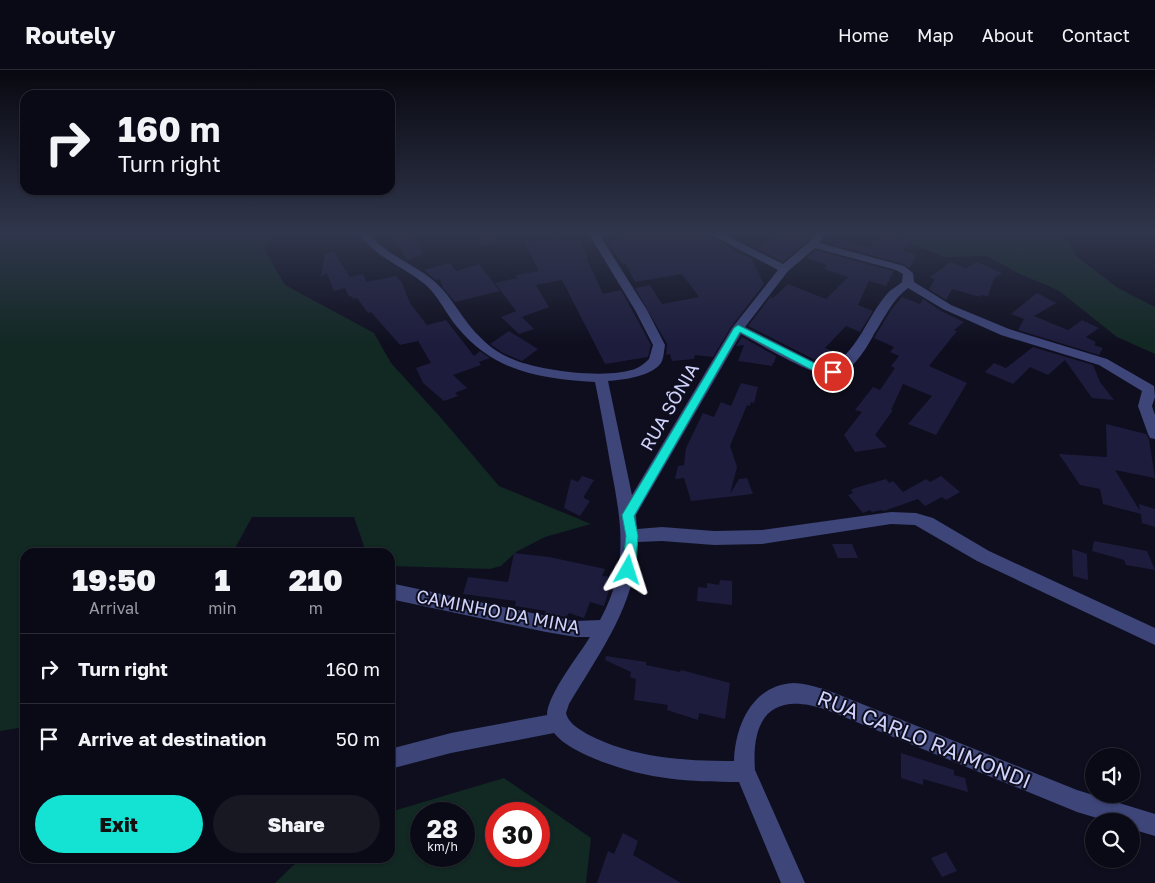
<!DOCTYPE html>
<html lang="en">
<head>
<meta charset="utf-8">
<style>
	:root { --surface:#0a0a16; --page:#181823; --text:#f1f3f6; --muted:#999aa1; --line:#2a2b35; --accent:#14e3d3 }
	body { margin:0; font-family:"Golos Text",sans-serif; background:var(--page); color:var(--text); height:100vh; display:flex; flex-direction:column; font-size:19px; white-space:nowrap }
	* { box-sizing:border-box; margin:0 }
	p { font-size:16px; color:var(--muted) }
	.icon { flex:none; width:28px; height:28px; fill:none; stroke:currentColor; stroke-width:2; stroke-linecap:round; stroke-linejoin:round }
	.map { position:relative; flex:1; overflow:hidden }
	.details { position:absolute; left:20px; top:478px; width:375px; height:315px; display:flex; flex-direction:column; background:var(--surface); border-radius:15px; box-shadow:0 1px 4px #0004,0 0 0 1px var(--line) }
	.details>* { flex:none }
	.banner { position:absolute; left:20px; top:20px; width:375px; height:105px; border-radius:15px; box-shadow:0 1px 4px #0004,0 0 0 1px var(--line); background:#0a0a16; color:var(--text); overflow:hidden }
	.buttons { position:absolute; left:1085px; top:678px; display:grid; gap:10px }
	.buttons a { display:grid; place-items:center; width:55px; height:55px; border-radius:50%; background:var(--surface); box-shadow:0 1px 4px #0004,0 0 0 1px var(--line); font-size:25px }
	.speed { position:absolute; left:410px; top:732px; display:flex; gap:10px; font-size:25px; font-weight:700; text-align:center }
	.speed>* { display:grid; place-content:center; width:65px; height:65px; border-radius:50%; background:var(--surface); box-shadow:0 1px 4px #0004,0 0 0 1px var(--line); line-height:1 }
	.speed small { font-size:12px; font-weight:400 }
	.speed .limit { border:8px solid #d22; background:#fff; color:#111 }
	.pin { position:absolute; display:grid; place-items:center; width:42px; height:42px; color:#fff; margin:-21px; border:2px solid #fff; border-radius:50%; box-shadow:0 1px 5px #0007 }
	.me { position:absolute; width:55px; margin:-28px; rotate:6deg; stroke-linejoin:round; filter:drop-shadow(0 0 4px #0008) }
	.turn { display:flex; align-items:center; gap:18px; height:105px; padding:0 15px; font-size:22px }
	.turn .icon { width:65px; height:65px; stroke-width:2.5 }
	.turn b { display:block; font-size:35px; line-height:42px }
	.eta { display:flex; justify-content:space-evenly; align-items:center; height:85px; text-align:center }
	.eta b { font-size:30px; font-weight:800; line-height:35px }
	.primary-button { display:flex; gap:10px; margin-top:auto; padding:10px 15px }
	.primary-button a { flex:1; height:58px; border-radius:30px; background:var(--accent); color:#111; font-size:20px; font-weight:800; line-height:58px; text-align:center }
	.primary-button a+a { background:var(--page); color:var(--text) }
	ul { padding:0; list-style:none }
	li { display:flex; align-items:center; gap:15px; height:70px; padding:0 15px; border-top:1px solid var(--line) }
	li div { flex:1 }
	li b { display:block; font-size:19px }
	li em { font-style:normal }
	header { display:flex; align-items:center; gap:30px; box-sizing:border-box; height:70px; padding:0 25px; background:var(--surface); border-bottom:1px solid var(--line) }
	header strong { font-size:24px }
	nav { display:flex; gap:28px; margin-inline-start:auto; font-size:18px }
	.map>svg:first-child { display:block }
	.green { fill:#122823; fill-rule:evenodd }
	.building { fill:#1d1c3d }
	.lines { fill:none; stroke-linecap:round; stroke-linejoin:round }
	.minor { fill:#3d4579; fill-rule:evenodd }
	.route { fill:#14e3d3; stroke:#0d9489 }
	.labels { text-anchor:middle; stroke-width:4; stroke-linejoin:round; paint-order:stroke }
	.street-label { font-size:18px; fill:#cfd2fb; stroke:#0e0e1e }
	.near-street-label { font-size:21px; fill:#cfd2fb; stroke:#0e0e1e }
</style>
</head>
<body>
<header>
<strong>Routely</strong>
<nav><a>Home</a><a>Map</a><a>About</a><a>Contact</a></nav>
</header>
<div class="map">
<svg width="1155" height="813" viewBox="0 0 1155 813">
	<rect width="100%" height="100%" fill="#0e0e1e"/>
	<g class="green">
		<polygon points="0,161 282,161 263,177 285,215 374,263 391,293 442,349 499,416 591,454 545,467 516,482 501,496 490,499 390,496 390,482 366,482 354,447 252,447 233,482 25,482 25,657 0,661"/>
		<polygon points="898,161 1063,161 1077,187 1118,218 1155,237 1155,284 1117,267 1058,220 1020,204 987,186 945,187 913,175"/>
		<path d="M504 708 591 768 586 813H275L301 788H390V742ZM421 744H464V786H421ZM496 744H539V786H496Z"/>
	</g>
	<g class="building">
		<polygon points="387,161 407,161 424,184 408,190"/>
		<polygon points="648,161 701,161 744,186 746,185 757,191 752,190 764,214 731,257 713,287 695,285 694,289 672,291 670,284 666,285 667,274 635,218 650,215 662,234 699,227 682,204 635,212 626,194 623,194 606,172"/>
		<polygon points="782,161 797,161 811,167 783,192 756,178"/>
		<polygon points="491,162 496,173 481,176 476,164"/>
		<polygon points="883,163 910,171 902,181 916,185 910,198 904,194 833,175 840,168 866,177 870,176"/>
		<polygon points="563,167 566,172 579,170 588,187 586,187 603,224 621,220 651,275 648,287 605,294 562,210 536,215 549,237 522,247 534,259 519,264 501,247 516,241 495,213 517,208 516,205 539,201 525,173"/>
		<polygon points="815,180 894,201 886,216 869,211 858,235 873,241 860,262 846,256 825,278 842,286 830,295 823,294 748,256 771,226 772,229 788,214 826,229 848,207 824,199 827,195 807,188"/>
		<polygon points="333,181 350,207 363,204 366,212 396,206 402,213 410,233 427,255 446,250 474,286 480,281 490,288 479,292 481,295 453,305 467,318 455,323 458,326 444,331 423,313 416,298 431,293 418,271 400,275 371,242 368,243 357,228 353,229 352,226 349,227 345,218 334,221 327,203 321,206 325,184"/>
		<polygon points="951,192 966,198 977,192 1002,203 994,208 988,226 981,225 980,227 952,219 946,230 929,219 935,209 930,207"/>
		<polygon points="450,193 456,201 479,194 500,221 455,232 443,218 440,209 436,210 424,200"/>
		<polygon points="1037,223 1056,233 1034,246 1068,260 1082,250 1099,258 1086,267 1096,272 1094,275 1103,278 1099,285 1018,260 1024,249 1011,244"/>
		<polygon points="902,227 920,234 923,229 941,241 964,252 954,260 957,261 929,296 967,313 936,365 908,354 932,326 903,314 891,340 893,340 875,365 887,377 855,382 844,365 862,342 855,340 873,317 880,320 895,298 891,296 899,286 890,282 894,277 874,268 891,240"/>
		<polygon points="509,261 538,279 522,291 503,283 490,274"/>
		<polygon points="742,267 776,286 774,293 773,293 772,296 738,291 744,275 736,276"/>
		<polygon points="1033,277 1093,295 1100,312 1114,330 1092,328 1065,290 1048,305 1030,297 1013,314 985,302 994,293 1006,298"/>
		<polygon points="741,313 758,317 754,333 751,332 750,336 747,335 730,376 737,397 730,424 739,409 747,408 753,424 691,431 684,408 675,409 678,396 684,395 686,378 703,343 714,347 721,332 731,336"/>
		<polygon points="1106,354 1146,364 1149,369 1155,408 1115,400 1140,441 1139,434 1155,439 1155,457 1142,453 1141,444 1103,434 1100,419 1080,415 1059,384 1107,387"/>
		<polygon points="582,406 594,410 584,426 584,428 590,431 580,446 564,438 571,409 578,412"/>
		<polygon points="941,406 960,422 946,430 942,427 925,436 918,429 884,441 881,440 872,442 870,440 863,443 848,425 853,423 851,420 855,418 886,409 889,413 893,411 903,422 926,409 930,412"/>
		<polygon points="1094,471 1147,481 1155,500 1126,495 1124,490 1092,481"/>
		<polygon points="832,474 852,474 858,488 838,488"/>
		<polygon points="1072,479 1087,484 1088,510 1073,506"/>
		<polygon points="514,483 549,487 605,499 602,506 613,507 604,536 590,532 584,548 569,543 566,547 544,544 546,541 515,536 516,531 463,524 468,507 508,512"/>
		<polygon points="720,510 732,511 732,535 697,531 698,517 707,518 707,513 719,515"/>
		<polygon points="606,586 646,592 646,595 680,602 681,600 730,613 725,649 699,643 698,650 667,640 668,635 634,630 636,609 630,607 631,602 605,590"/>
		<polygon points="901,683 954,700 954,705 965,708 968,722 923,709 923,715 901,708"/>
		<polygon points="623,763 638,771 633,785 681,813 597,813 608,781 614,784"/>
		<polygon points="946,782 957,801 942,807 931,788"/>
	</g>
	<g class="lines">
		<path class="minor" d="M357 161H367C383 184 413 193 434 211 453 227 463 252 482 269 490 277 500 284 510 288 537 301 610 310 637 298 641 296 646 292 649 289L653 275 635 240 587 161H597L647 240 665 275C664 280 664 286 662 291 655 306 623 310 608 311L632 425 732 258 778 200 704 161H717L783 194 809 172 818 161H828L819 173 904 196 913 203 914 212 951 235 1009 259 1107 289 1154 316 1155 327 1152 336 1155 345V369L1150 368 1148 364 1138 336 1142 321 1099 295 1001 265 943 239 908 218C892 230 885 247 874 264 866 279 853 301 835 306 819 310 758 273 741 264L636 445 637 459 662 457 714 461 762 460 891 442 916 443 933 448 989 481 1155 558V575L977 491 915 455 891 454 762 474 714 475 662 471 638 472C636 535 600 582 569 634L566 643C568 653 579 659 587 664 633 688 683 691 734 691 735 655 753 615 793 613 805 613 816 617 827 620L1077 720 1155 744V766L1131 759V751H1107L1077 742 827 640C772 621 751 647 755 700L805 813H781L739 712C685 712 643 709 593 688 579 682 564 675 554 663L451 683 390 699V679L451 663 547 645C547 625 579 585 590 567H576L546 562 390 529V513L546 546 576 551 600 550C629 497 622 455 611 398 606 369 601 341 595 312 540 309 495 302 458 258 446 244 439 227 426 215 403 196 374 187 357 161ZM815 178 896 200 903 204 902 212C898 216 891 219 887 224 865 250 861 276 831 297L822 296 745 257 788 201Z"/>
	</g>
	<linearGradient id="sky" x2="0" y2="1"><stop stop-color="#080810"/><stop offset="0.59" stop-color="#30364c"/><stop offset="1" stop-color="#30364c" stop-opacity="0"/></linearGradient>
	<rect width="1155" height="275" fill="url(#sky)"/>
	<polygon class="route" points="738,255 820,296 837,299 838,302 833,305 814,301 740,262 634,446 638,466 635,500 633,504 628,506 624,504 622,500 626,466 622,445 734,258"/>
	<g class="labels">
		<g class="street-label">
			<text transform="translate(670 337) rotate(-60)" y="6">RUA SÔNIA</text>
			<text transform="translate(498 542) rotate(11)" y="6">CAMINHO DA MINA</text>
		</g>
		<g class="near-street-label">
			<text transform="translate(924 670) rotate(22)" y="7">RUA CARLO RAIMONDI</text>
		</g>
	</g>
</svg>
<div class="buttons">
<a><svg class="icon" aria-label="sound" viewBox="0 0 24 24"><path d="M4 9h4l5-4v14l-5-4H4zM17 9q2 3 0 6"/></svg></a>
<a><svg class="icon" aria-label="search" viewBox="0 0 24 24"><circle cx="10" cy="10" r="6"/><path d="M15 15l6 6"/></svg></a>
</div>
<div class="speed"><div>28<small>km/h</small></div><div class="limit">30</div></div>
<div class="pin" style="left:833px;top:302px;background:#d93025"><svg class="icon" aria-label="arrive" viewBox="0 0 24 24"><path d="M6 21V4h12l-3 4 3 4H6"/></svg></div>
<svg class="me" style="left:628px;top:500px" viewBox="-20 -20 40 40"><path d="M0-17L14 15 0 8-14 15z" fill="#14e3d3" stroke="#fff" stroke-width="4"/></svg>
<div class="banner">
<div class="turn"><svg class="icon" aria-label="right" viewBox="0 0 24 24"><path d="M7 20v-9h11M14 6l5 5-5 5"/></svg><div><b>160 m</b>Turn right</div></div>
</div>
<section class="details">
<div class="eta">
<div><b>19:50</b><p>Arrival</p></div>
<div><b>1</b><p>min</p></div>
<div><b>210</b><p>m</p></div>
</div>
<ul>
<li><svg class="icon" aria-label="right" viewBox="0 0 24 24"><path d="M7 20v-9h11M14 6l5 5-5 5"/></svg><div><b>Turn right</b></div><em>160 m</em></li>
<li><svg class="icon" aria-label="arrive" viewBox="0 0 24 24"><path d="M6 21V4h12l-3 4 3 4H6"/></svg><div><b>Arrive at destination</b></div><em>50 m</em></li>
</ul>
<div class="primary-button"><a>Exit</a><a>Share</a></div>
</section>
</div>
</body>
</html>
